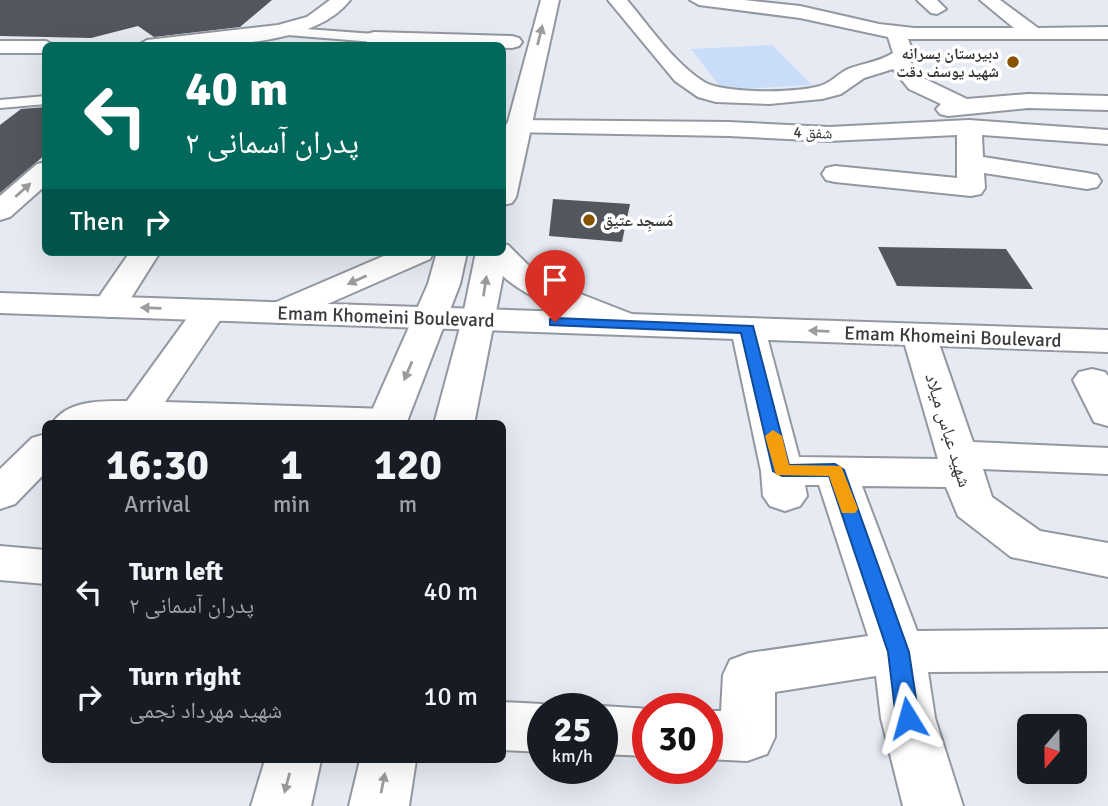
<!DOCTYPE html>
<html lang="en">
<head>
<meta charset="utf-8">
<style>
	:root { --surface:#171b24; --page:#242831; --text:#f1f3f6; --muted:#9ea1a6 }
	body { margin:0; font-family:Signika,"Noto Naskh Arabic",sans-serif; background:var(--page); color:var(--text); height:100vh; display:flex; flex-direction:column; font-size:26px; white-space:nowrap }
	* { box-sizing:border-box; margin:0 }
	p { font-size:23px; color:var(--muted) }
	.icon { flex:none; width:38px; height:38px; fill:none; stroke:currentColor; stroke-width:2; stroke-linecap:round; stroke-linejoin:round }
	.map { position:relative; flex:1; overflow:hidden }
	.sheet { position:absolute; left:42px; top:420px; width:464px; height:343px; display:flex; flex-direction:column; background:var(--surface); border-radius:10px; box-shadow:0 7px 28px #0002 }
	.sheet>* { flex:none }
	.top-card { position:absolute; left:42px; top:42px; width:464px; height:214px; border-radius:10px; box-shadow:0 7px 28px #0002; background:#00695c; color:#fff; overflow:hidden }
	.needle { width:46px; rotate:200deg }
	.tools { position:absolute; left:1017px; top:714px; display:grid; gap:14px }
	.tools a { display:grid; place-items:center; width:70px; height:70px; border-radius:10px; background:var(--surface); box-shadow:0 7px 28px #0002; font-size:35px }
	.speed { position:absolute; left:527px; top:693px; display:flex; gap:14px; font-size:35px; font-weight:700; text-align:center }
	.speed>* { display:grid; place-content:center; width:91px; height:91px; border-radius:50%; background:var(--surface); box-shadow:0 7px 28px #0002; line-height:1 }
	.speed small { font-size:18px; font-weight:400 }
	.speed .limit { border:10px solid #d22; background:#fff; color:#111 }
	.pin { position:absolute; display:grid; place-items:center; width:60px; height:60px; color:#fff; margin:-72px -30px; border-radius:50% 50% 50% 0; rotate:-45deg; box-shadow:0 0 7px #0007 }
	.pin .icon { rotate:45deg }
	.me { position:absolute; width:77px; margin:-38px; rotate:352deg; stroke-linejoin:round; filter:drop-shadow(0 0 5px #0008) }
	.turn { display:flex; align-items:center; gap:24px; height:147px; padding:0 28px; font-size:32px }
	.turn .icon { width:91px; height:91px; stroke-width:2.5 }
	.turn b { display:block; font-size:49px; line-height:60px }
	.then { display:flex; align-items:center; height:66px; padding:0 28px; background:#0003; gap:14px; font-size:26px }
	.eta { display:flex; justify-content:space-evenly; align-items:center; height:119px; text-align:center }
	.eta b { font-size:42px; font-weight:800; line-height:49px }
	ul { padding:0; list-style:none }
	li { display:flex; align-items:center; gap:21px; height:105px; padding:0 28px }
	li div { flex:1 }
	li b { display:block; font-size:26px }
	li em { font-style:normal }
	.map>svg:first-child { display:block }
	.green { fill:#c9dcf8 }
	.building { fill:#52565d }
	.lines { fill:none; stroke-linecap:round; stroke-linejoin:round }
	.lane-casing { stroke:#9398a0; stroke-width:4 }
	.street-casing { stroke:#9398a0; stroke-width:4 }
	.secondary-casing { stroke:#9398a0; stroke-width:4 }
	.primary-casing { stroke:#9398a0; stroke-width:4 }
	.lane { fill:#fff; fill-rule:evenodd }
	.street { fill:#fff; fill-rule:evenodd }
	.secondary { fill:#fff; fill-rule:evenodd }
	.primary { fill:#fff; fill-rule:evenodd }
	.oneway { fill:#9c9c9e }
	.route { fill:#1a73e8; stroke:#114b97; stroke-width:2 }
	.slow { fill:#f59e0b }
	.poi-dot { fill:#885300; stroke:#fff; stroke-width:2.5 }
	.labels { text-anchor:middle; stroke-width:7; stroke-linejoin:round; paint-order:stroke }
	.far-poi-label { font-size:16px; font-weight:bold; fill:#383a3d; stroke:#fff; text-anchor:end }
	.far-street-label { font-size:16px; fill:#383a3d; stroke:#fff }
	.street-label { font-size:19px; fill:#383a3d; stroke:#fff }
</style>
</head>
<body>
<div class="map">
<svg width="1108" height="806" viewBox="0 0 1108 806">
	<rect width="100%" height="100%" fill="#e5eaf3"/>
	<polygon class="green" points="772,45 812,85 723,90 691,49"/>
	<g class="building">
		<polygon points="0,0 272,0 240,27 154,37 138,26 91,38 0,36"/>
		<polygon points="46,107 46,154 0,193 0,125 21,109"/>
		<polygon points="553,199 630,204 622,242 549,236"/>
		<polygon points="878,247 1006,249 1033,289 897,286"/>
	</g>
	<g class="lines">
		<defs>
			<g id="lane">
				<polygon points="279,27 374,34 380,38 374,42 275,34 273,31"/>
				<polygon points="46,96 46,104 0,108 0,100"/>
			</g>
			<g id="street">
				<path d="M330 0H350C311 51 196 46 137 46L147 40 278 25 307 17Z"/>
				<path d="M608 0H627C650 27 673 62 704 82 724 94 804 94 825 84 834 80 839 73 848 69 863 63 879 62 893 53L888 37 800 18 699 5 690 0H744L800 6 879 24 914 28H1014L980 0H1000L1038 28 1108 27V39H908L914 55 909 61 925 79 967 99 1028 94 1108 96V110L1028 108 948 116 940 114 936 109 941 104 909 89 893 69 864 78 841 94 822 99 769 104 716 102 698 97 675 81Z"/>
				<polygon points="917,0 937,0 946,9 937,14 931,13"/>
				<polygon points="374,32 512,36 519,38 522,42 519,46 512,48 367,42 364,38 367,34"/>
				<polygon points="0,41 46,41 55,46 46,46 46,53 0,53"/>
				<polygon points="517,120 729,122 829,127 969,120 1108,130 1108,144 982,135 983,157 1087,173 1097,175 1101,181 1097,187 1087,189 984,173 985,188 981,194 971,196 835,182 826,180 822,174 826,168 835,166 957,178 957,135 829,141 729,136 508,132 505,127 508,122"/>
				<polygon points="46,162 46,185 10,217 0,220 0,196 37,164"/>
				<polygon points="130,252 160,252 121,314 109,317 97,314 92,307"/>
				<path d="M210 300 222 303 227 310 165 402 387 409 401 412 407 421 405 424H52C67 400 101 401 127 401L198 303Z"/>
				<polygon points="748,319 760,322 765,329 799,457 938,459 902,335 907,328 919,325 931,328 936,335 973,442 1108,448 1108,474 983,469 992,497 1040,531 1108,543 1108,577 1011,557 958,516 946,487 862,486 917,631 1108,629 1108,671 928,672 935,718 963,806 903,806 881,718 876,676 775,692 775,737 767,754 747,761 707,759 707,711 721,711 723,675 730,660 749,653 868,636 819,485 805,485 807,496 800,506 785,511 770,506 763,496 761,471 731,329 736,322"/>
				<polygon points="1092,369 1105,372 1108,376 1108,426 1094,422 1073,380 1079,372"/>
				<polygon points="46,434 46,472 15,504 0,509 0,469 32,438"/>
				<polygon points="0,546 46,550 46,584 0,580"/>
				<polygon points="502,702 542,704 555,709 542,709 542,752 502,750"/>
				<polygon points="602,706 650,709 648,709 648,756 602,754 602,709 594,709"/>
			</g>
			<g id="secondary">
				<polygon points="541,0 559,0 516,197 512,203 502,205 502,144"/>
				<path d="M502 244 508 245 533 270 578 293 642 318 647 325 642 332C636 334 632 335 626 334 597 329 523 296 503 276L474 424H434L462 320 476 252H502Z"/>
				<polygon points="393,252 434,252 430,259 291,320 279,323 267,320 262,313 267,306"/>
				<polygon points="437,252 467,252 460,284 406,424 366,424 428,284"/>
				<polygon points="265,760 321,760 311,806 251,806"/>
				<polygon points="360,760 416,760 409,806 349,806"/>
			</g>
			<polygon id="primary" points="0,293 1108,330 1108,352 0,313"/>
		</defs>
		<use href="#lane" class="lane-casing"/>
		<use href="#street" class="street-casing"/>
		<use href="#secondary" class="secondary-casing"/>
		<use href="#primary" class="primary-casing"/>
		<use href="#lane" class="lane"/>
		<use href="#street" class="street"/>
		<use href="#secondary" class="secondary"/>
		<use href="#primary" class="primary"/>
	</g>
	<defs><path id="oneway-solid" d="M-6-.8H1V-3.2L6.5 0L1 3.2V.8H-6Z" transform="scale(1.75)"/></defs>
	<g class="oneway">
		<use href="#oneway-solid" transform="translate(540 35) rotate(-76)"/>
		<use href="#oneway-solid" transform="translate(23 190) rotate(-42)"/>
		<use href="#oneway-solid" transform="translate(357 280) rotate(156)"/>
		<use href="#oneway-solid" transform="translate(485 286) rotate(-81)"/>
		<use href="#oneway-solid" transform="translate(151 308) rotate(-178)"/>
		<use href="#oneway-solid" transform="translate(819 331) rotate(-178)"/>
		<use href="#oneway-solid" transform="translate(408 371) rotate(113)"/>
		<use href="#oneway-solid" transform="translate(287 783) rotate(105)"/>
		<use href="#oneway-solid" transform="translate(383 783) rotate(-79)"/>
	</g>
	<polygon class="route" points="555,318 753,326 789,465 835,464 844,470 909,652 919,718 916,725 908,728 900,725 896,718 888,652 829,476 782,476 773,471 741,333 550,325 550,319"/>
	<polygon class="slow" points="773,430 782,436 789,465 841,466 858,509 855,513 842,513 829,476 776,475 765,436"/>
	<g class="poi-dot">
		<circle cx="1013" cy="62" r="7"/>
		<circle cx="589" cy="220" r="7"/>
	</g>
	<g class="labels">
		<g class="far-poi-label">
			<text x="999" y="59">دبیرستان پسرانه<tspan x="999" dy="18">شهید یوسف دقت</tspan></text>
			<text x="603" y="226" text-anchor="start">مَسجِد عتیق</text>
		</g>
		<g class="far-street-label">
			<text transform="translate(813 132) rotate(2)" y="6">شفق 4</text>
		</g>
		<g class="street-label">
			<text transform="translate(386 316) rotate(2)" y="7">Emam Khomeini Boulevard</text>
			<text transform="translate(953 336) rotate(2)" y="7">Emam Khomeini Boulevard</text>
			<text transform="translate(949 430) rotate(73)" y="7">شهید عباس میلاد</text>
		</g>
	</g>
</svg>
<div class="tools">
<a><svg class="needle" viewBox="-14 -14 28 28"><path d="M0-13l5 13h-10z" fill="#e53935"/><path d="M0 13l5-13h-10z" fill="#9ea1a6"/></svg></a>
</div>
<div class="speed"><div>25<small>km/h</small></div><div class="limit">30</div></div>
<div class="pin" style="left:555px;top:322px;background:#d93025"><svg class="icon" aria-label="arrive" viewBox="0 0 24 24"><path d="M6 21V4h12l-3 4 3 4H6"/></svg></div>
<svg class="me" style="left:908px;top:718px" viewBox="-20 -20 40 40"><path d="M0-17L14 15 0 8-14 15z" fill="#1a73e8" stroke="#fff" stroke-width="4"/></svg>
<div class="top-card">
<div class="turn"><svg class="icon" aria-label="left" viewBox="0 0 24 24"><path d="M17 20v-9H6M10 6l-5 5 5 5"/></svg><div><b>40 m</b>پدران آسمانی ۲</div></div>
<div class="then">Then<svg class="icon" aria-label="right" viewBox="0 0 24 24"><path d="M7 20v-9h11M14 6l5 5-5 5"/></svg></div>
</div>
<section class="sheet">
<div class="eta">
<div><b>16:30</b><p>Arrival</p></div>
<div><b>1</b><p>min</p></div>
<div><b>120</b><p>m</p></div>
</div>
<ul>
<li><svg class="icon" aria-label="left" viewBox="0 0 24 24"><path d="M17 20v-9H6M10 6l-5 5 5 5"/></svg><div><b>Turn left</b><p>پدران آسمانی ۲</p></div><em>40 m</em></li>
<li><svg class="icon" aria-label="right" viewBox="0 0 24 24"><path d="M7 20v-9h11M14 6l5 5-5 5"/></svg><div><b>Turn right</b><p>شهید مهرداد نجمی</p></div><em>10 m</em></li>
</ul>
</section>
</div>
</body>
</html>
